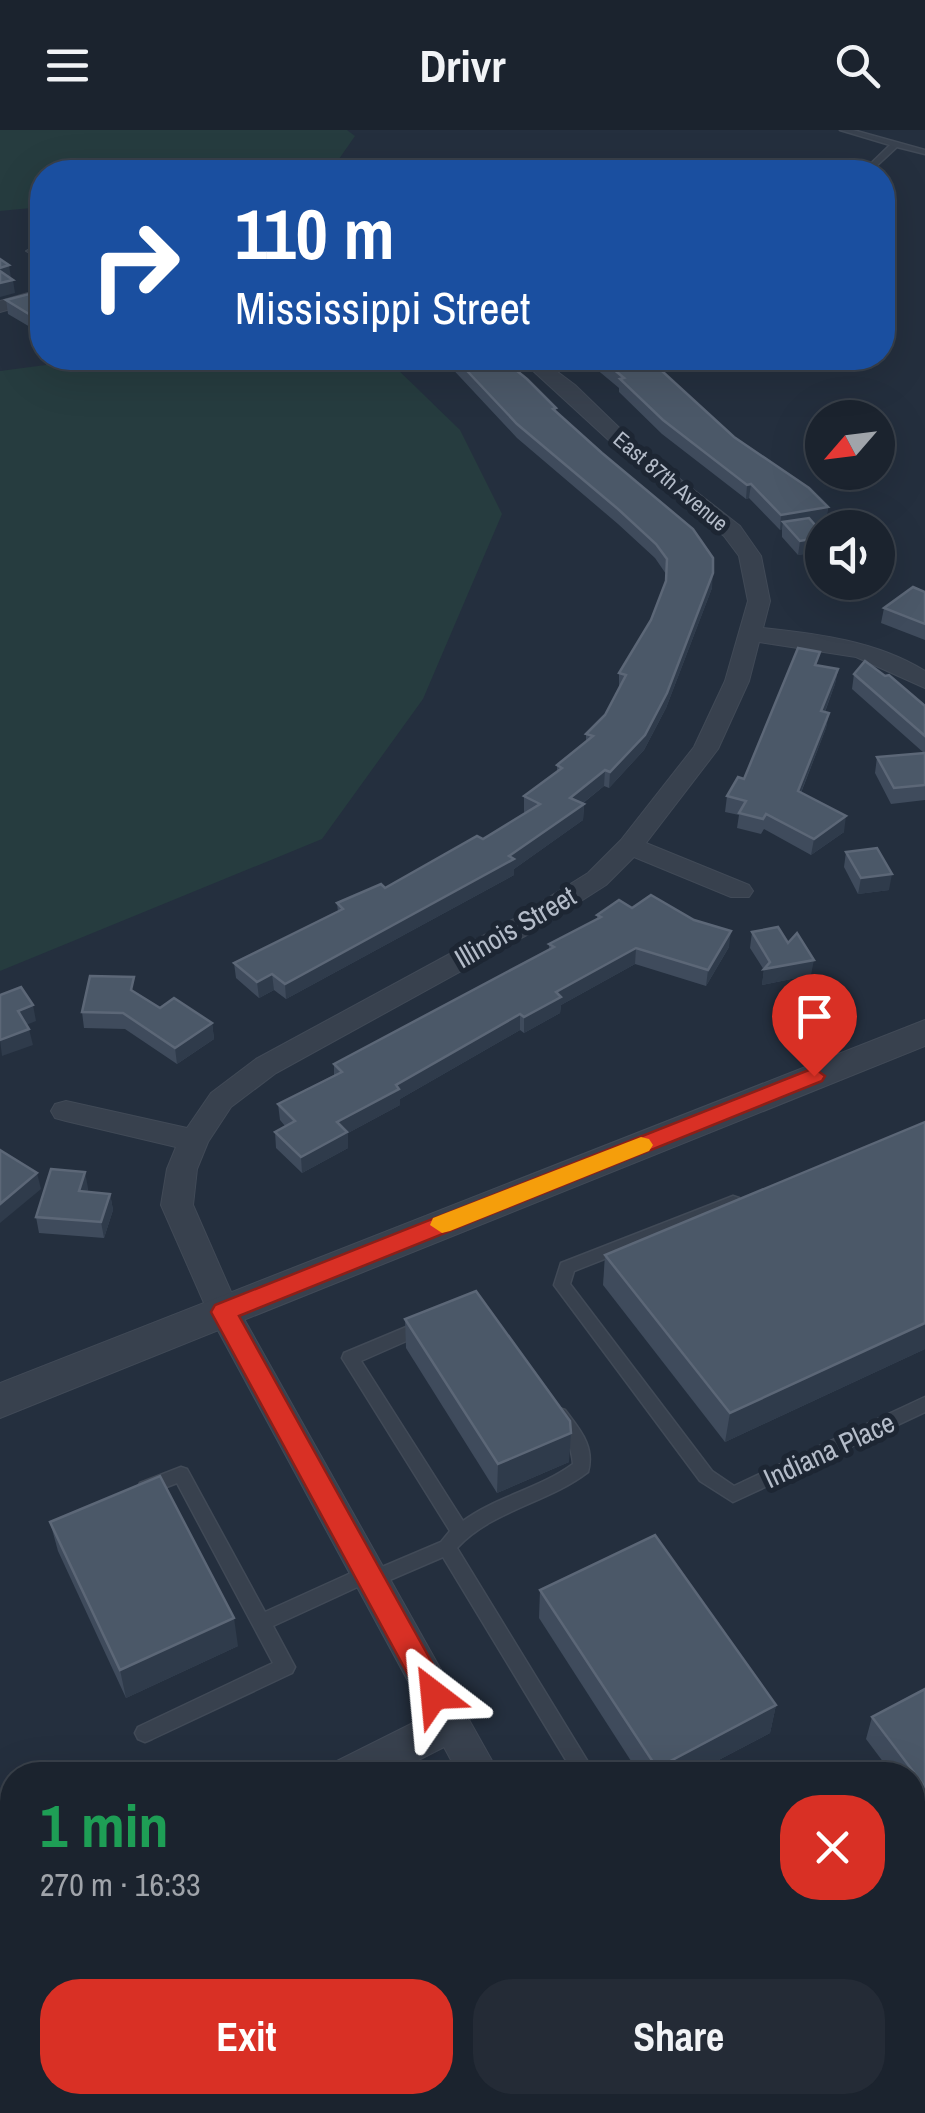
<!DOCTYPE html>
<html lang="en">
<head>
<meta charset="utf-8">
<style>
	:root { --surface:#1b232e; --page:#242b36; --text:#f1f3f6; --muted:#a0a4aa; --line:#39404a; --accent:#d93025 }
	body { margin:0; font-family:"Archivo Narrow",sans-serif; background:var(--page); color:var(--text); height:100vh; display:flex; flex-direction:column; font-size:38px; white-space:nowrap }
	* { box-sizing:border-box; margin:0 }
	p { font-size:32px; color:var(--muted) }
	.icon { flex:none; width:55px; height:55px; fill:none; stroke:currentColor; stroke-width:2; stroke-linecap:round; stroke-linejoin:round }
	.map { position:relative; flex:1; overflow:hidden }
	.panel { position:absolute; left:0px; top:1632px; width:925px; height:352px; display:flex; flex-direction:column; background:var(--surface); border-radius:40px 40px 0 0; box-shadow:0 10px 40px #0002,0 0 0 2px var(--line) }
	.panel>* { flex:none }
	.hud { position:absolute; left:30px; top:30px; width:865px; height:210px; border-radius:40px; box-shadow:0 10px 40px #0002,0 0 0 2px var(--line); background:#1a4fa0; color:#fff; overflow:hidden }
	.needle { width:65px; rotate:242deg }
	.controls { position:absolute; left:805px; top:270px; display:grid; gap:20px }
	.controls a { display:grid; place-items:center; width:90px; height:90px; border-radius:50%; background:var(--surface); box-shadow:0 10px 40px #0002,0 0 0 2px var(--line); font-size:50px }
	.pin { position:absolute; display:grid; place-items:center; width:85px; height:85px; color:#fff; margin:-102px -42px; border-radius:50% 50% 50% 0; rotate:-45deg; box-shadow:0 0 10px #0007 }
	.pin .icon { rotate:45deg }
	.me { position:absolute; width:110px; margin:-55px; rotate:331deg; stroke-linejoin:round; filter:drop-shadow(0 0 8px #0008) }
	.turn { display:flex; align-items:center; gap:35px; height:210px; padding:0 40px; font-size:45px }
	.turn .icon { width:130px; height:130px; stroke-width:2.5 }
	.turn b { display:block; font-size:70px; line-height:85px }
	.round { display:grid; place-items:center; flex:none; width:105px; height:105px; border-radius:40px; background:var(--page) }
	.overview { display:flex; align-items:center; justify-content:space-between; height:170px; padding:0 40px }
	h1 { font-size:60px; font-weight:800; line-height:75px; color:#1e9e55 }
	.button { display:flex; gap:20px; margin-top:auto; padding:20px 40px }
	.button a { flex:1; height:115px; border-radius:40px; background:var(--accent); color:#fff; font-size:40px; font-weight:800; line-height:115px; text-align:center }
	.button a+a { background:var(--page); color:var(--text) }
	header { display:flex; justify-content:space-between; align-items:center; height:130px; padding:0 40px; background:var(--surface); font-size:45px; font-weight:800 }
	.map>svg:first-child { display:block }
	.green { fill:#263c3f }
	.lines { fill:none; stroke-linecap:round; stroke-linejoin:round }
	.service-casing { stroke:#414a57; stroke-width:3 }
	.minor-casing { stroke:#414a57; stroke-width:2 }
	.tertiary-casing { stroke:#414a57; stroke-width:2 }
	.service { fill:#38414e; fill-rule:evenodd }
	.minor { fill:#38414e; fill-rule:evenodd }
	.tertiary { fill:#38414e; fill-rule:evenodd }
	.wall { fill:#3f4b5c }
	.shaded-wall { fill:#2f3b4b }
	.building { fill:#4b5868; stroke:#5c6777; stroke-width:2.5 }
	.route { fill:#d93025; stroke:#8d1f18; stroke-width:2.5 }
	.slow { fill:#f59e0b }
	.labels { text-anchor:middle; stroke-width:10; stroke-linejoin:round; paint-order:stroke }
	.far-street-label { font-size:22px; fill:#b4bcc9; stroke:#1d2633 }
	.street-label { font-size:28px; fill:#b4bcc9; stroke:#1d2633 }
</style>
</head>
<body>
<header><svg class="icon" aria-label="menu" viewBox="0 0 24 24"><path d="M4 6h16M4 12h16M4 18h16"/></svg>Drivr<svg class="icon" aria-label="search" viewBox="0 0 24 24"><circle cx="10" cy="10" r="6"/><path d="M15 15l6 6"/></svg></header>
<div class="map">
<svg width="925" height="1983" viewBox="0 0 925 1983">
	<rect width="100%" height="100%" fill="#242f3e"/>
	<g class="green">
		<polygon points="0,0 347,0 355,6 330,42 42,42 42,77 0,81"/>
		<polygon points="99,228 389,231 460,300 502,384 423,569 322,709 0,841 0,241"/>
	</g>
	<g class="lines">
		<defs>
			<g id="service">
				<polygon points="840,0 853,0 925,20 925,24 897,17 870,42 862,42 890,15"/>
				<polygon points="733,1066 739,1068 741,1072 739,1076 574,1141 570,1154 712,1341 734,1356 925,1267 925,1282 733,1372 700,1351 554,1155 561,1133"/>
				<path d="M423 1190 429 1191 431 1196 429 1201 361 1231 463 1391C497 1366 539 1359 573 1334 571 1310 562 1305 550 1285L553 1280 559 1278 565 1280C580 1300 595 1316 588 1342 548 1373 492 1380 457 1418L596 1645H575L443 1427 371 1458 364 1454 273 1496 295 1537 292 1543 152 1609 145 1612 138 1609 135 1603 138 1597 273 1533 177 1353 146 1365 140 1363 137 1358 140 1353 181 1337 187 1339 265 1482 362 1438 368 1436 375 1440 441 1412 450 1401 342 1228 344 1223Z"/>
				<polygon points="40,1972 62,1972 65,1983 43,1983"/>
				<polygon points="547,1972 573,1972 579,1975 582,1983 538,1983 541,1975"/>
				<polygon points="780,1972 803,1972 808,1983 785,1983"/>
			</g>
			<g id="minor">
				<polygon points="35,116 42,118 42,130 26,121"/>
				<polygon points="42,159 42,170 0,182 0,171"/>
				<path d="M519 228H539L575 255 640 318 740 396 761 426 770 471 763 498C818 504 877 511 925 541V558L856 527 759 512 749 551 718 619 646 713 749 755 753 761 749 767H731L634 727 606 755 534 801 276 943 231 977 208 1012 197 1039 193 1075 239 1180 500 1645H459L444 1617 389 1645H329L335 1632 427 1586 208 1182 161 1075 167 1039 176 1017 66 991 55 988 51 981 55 974 66 971 187 998 211 963 256 929 514 789 588 743 621 710 694 617 725 551 748 471 739 426 724 406 626 326Z"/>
				<polygon points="12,1794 12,1837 0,1842 0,1799"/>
				<polygon points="648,1972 694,1972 698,1983 652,1983"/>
			</g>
			<polygon id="tertiary" points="925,890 925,916 0,1288 0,1253"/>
		</defs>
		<use href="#service" class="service-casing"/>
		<use href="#minor" class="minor-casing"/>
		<use href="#tertiary" class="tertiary-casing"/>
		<use href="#service" class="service"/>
		<use href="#minor" class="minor"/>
		<use href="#tertiary" class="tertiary"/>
	</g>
	<g class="wall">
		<polygon points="42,167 42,204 8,184 6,170"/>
		<polygon points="446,228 501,228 556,282 712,458 666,578 644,620 609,658 604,656 582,674 584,674 583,690 514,739 514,745 286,869 274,860 259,868 236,848 234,833 338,782 337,773 385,758 483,709 525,683 524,682 524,666 557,641 557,635 586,612 586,604 605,585 619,559 619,543 651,490 665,452 666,444 655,428 618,394 517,308 446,232"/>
		<polygon points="583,228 644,228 734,307 828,377 826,391 814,393 822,403 822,421 798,425 782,407 782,399 780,400 749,368 746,369 662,304 619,262 619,258"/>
		<polygon points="925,462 925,510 881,493 884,478"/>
		<polygon points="818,536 838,539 835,554 825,582 829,583 826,598 801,663 844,702 811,725 764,699 761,704 737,698 739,685 725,682 727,666 744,649"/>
		<polygon points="854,544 925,576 925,670 891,674 875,643 877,627 924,623 852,559"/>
		<polygon points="846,722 889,760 858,764 844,737"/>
		<polygon points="632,778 729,817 706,856 635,834 561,875 560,883 524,903 520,900 400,969 400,975 348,1003 348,1018 302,1043 276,1018 275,1002 285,996 280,990 278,974 334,945 334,934 549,820 549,814 597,789 597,785"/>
		<polygon points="752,802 811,845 762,855 764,840 750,818"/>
		<polygon points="136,863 160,878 212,893 214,909 177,934 125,899 84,898 82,882"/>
		<polygon points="925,992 925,1219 725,1312 603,1155 605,1125"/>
		<polygon points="88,1058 87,1062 110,1064 113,1080 104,1108 39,1103 36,1087"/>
		<polygon points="405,1189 569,1332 497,1363 406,1218"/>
		<polygon points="50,1392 238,1516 126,1568 58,1421"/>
		<polygon points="540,1460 776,1575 770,1603 690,1645 640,1645 539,1488"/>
		<polygon points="925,1559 925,1675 919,1679 912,1671 912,1645 893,1645 866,1609 872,1587"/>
		<polygon points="925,1787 925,1983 916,1983 909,1972 912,1972 912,1794"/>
	</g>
	<g class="shaded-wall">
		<polygon points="9,135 11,148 0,151 0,138"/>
		<polygon points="13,150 15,163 0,167 0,153"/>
		<polygon points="751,354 749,368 746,369 747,355"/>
		<polygon points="828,377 826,391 788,398 783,392 782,399 780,400 781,385"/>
		<polygon points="822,407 822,421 798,425 800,411"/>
		<polygon points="713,443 712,458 666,578 644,620 609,658 610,642"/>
		<polygon points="838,539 835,554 819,597 821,581"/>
		<polygon points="829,583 826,598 795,677 798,661"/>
		<polygon points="605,640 604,656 569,684 570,668"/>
		<polygon points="584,674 583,690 514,739 514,745 286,869 285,854 509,726"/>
		<polygon points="846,686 844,702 811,725 814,709"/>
		<polygon points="892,744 889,760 858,764 861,748"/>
		<polygon points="731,801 729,817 706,856 708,840"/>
		<polygon points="636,818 635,834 561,875 560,883 524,903 524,887 556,862"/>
		<polygon points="814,830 811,845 762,855 764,839"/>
		<polygon points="272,844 274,860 259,868 257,852"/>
		<polygon points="33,875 36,891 21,897 18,881"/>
		<polygon points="520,884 520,900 400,969 400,975 348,1003 348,1018 302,1043 301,1027 337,992 396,955"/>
		<polygon points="212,893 214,909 177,934 175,918"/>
		<polygon points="29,899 33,915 2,926 0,910"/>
		<polygon points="85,1042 88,1058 82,1077 79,1061"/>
		<polygon points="37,1043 41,1059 0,1093 0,1074"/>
		<polygon points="110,1064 113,1080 104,1108 101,1092"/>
		<polygon points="925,1193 925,1219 725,1312 730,1283"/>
		<polygon points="571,1303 569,1332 497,1363 498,1334"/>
		<polygon points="234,1488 238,1516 126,1568 120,1540"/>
		<polygon points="776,1575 770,1603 690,1645 656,1645 657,1638"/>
		<polygon points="925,1660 925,1675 919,1679"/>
		<polygon points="209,1972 246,1972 227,1983 190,1983"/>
	</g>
	<g class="building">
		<polygon points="0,129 9,135 0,138"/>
		<polygon points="0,141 13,150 0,153"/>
		<polygon points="33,163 42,169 42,192 6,170"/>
		<polygon points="455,228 501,228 527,249 556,278 553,279 602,323 693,399 713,428 713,443 667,563 645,605 610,642 605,640 570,668 584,674 509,726 514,729 285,854 272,844 257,852 234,833 343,779 337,773 381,754 385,758 477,706 483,709 540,674 524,666 562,638 557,635 593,606 586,604 605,585 626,545 619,543 651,490 666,451 667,429 656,414 618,379 517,294"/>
		<polygon points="600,228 644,228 662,241 734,307 809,358 828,377 781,385 751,354 747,355 663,290 620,249 624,248"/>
		<polygon points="809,388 822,403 822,407 800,411 783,392"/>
		<polygon points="913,457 925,462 925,494 884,478"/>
		<polygon points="798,518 820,522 815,535 838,539 821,581 829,583 798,661 846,686 814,709 766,684 763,689 739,683 746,671 727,666 738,647 744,649"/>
		<polygon points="865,531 885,546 889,545 925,576 925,606 854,544"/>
		<polygon points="925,623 925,655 894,658 877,627"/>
		<polygon points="877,718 892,744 861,748 846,722"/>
		<polygon points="651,765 694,790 731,801 708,840 636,818 556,862 561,867 524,887 520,884 396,955 399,959 337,992 347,1002 301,1027 275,1002 295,991 278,974 342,942 334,934 554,817 549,814 601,787 597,785 619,770 632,778"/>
		<polygon points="778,797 788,813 797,803 814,830 764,839 770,832 752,802"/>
		<polygon points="90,846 134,847 131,860 160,878 174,868 212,893 175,918 123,883 82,882"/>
		<polygon points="21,857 33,875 18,881 29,899 0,910 0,865"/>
		<polygon points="925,992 925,1193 730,1283 605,1125"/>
		<polygon points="0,1020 37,1043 0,1074"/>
		<polygon points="51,1039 85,1042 79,1061 110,1064 101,1092 36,1087"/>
		<polygon points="476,1161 570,1291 571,1303 498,1334 405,1189"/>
		<polygon points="160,1346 234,1488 120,1540 50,1392"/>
		<polygon points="655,1405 776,1575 657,1638 540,1460"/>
		<polygon points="925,1559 925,1657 872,1587"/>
		<polygon points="925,1787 925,1959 912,1940 912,1794"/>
		<polygon points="102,1972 209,1972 190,1983 106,1983"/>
	</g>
	<polygon class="route" points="814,938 825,946 822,951 239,1186 445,1556 449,1565 445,1574 434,1578 424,1574 211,1182 215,1175"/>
	<polygon class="slow" points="641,1007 649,1009 653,1015 649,1021 450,1101 442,1103 430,1095 433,1088"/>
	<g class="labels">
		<g class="far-street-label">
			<text transform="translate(671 351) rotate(40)" y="8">East 87th Avenue</text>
		</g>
		<g class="street-label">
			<text transform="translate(515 797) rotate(-30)" y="10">Illinois Street</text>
			<text transform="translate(829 1320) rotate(-25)" y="10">Indiana Place</text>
		</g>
	</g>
</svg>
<div class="controls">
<a><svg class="needle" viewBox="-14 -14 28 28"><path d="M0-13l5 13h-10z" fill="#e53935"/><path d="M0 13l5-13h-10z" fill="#a0a4aa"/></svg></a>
<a><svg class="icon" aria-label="sound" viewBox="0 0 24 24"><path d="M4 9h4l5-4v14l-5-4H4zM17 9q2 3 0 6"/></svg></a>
</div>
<div class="pin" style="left:814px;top:946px;background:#d93025"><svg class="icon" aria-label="arrive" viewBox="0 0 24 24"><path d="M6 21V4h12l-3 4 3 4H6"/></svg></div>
<svg class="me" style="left:434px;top:1565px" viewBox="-20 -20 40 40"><path d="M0-17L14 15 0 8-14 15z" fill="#d93025" stroke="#fff" stroke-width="4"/></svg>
<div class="hud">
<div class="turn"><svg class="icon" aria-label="right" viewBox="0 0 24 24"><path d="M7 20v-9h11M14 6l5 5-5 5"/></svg><div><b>110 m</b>Mississippi Street</div></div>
</div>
<section class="panel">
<div class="overview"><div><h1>1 min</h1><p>270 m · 16:33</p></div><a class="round" style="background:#d93025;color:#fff"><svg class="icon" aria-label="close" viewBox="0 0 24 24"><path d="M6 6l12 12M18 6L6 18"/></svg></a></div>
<div class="button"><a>Exit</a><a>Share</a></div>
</section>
</div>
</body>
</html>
